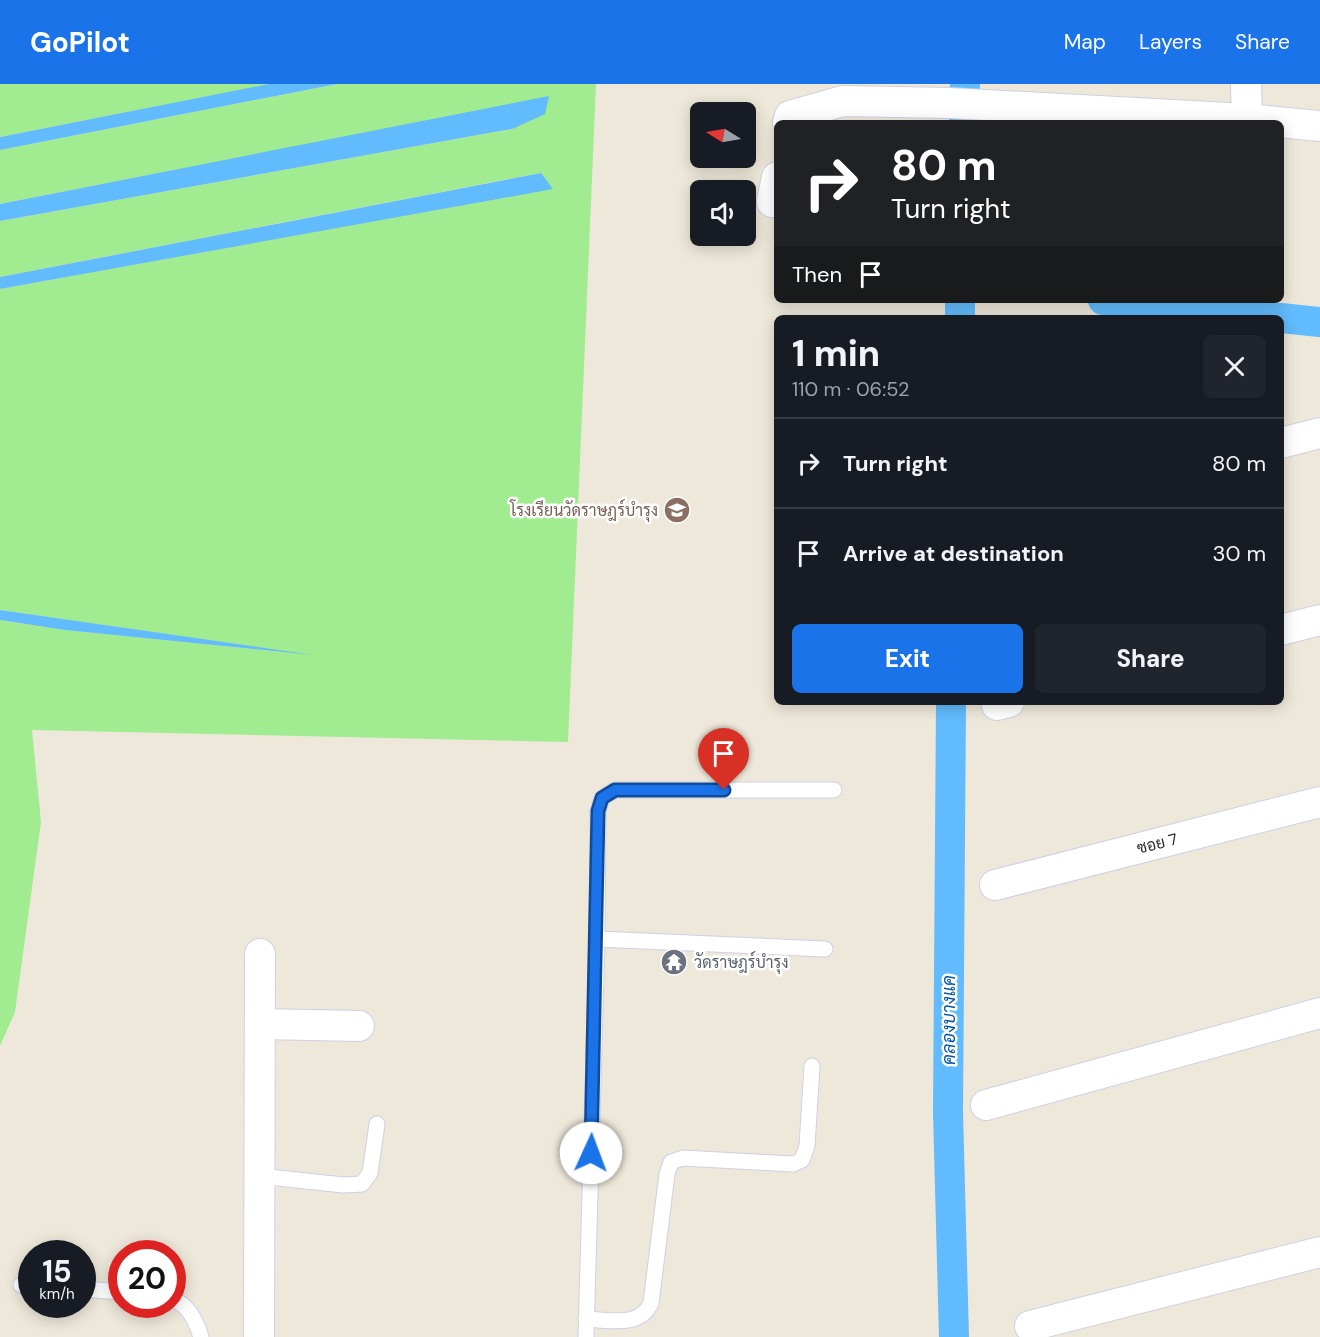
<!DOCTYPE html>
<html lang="en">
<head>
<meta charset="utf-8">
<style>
	:root { --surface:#171b24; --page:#20242c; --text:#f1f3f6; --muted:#9ea1a6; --line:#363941; --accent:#1a73e8 }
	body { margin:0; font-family:"DM Sans",Sarabun,sans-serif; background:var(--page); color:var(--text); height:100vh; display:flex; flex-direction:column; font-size:22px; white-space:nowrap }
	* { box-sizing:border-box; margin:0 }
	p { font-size:20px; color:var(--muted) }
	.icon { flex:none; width:33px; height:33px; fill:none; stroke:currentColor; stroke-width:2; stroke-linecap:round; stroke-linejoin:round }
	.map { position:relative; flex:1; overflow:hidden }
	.side { position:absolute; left:774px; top:231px; width:510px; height:390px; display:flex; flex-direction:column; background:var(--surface); border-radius:9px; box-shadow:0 3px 15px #0003 }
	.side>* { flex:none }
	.guide { position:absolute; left:774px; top:36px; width:510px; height:183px; border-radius:9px; box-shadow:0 3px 15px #0003; background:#202124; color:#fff; overflow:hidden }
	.needle { width:39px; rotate:281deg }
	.buttons { position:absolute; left:690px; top:18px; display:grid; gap:12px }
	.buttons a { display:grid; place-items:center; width:66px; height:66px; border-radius:9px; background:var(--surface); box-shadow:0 3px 15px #0003; font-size:30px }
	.speed { position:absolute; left:18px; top:1156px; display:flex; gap:12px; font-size:30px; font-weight:700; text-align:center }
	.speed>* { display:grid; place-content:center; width:78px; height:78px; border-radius:50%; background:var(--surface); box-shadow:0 3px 15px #0003; line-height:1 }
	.speed small { font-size:15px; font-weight:400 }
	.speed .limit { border:9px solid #d22; background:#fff; color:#111 }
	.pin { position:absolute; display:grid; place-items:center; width:51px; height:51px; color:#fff; margin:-62px -26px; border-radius:50% 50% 50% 0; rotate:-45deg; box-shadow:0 0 6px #0007 }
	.pin .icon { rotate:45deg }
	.me { position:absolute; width:66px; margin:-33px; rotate:2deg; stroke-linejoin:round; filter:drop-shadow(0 0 4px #0008) }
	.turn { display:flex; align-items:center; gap:21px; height:126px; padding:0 18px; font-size:27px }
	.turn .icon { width:78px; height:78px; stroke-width:2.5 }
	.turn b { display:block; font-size:42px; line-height:51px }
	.then { display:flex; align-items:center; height:57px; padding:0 18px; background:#0003; gap:12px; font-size:22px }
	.round { display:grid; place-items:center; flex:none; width:63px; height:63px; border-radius:9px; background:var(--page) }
	.overview { display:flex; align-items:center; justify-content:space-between; height:102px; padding:0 18px }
	h1 { font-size:36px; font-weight:800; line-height:45px }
	.cta { display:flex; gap:12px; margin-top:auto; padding:12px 18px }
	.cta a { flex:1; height:69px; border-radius:9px; background:var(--accent); color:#fff; font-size:24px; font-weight:800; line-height:69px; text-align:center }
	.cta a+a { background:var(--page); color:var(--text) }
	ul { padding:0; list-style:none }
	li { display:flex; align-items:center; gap:18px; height:90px; padding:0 18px; border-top:2px solid var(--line) }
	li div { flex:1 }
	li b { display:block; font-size:22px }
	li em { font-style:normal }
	header { display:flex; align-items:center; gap:36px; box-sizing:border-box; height:84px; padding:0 30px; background:var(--accent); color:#fff }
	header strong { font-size:28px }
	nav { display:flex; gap:33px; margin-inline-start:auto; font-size:21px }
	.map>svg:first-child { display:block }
	.green { fill:#a1eb90 }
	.water { fill:#61bbfc }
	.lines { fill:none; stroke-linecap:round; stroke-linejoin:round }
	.canal { stroke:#61bbfc; stroke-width:30 }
	.lane-casing { stroke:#cfd0e5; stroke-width:17 }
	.street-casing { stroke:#cfd0e5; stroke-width:32 }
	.lane { stroke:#fff; stroke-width:15 }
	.street { stroke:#fff; stroke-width:30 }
	.route-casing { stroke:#114b97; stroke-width:15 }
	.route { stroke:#1a73e8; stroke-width:10 }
	.labels { text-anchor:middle; stroke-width:5; stroke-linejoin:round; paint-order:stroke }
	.education-label { font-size:16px; fill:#785e54; stroke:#fff; text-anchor:end }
	.street-label { font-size:16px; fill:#2a2a2a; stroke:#fff }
	.worship-label { font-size:16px; fill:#5b616d; stroke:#fff; text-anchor:start }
	.water-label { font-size:18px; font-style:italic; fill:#0054a8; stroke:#fff }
</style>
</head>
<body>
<header>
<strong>GoPilot</strong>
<nav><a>Map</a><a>Layers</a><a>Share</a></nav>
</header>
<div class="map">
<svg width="1320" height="1253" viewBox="0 0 1320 1253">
	<rect width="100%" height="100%" fill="#eee8da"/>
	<g class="green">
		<polygon points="0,0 270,0 0,53"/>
		<polygon points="337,0 596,0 568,658 32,646 41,738 15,928 0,962 0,536 65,546 293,569 0,526 0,205 552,104 540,89 0,193 0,137 512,45 548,13 0,120 0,66"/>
	</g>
	<g class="water">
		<polygon points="269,0 337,0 0,66 0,53"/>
		<polygon points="549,12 545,30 512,45 0,137 0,120"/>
		<polygon points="541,89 553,105 0,205 0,193"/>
		<polygon points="0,526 313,571 65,546 0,536"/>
	</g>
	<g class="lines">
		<g class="canal">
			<polyline points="964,39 965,0"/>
			<polyline points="1103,216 1277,234"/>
			<polyline points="960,234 960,216"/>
			<polyline points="1281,234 1320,238"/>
			<polyline points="951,618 948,1029 954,1253"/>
		</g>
		<defs>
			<g id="lane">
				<polyline points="597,855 825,865"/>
				<polyline points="260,1092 343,1101 362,1100 370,1089 377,1040"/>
				<polyline points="21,1201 32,1202"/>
				<polyline points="82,1205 122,1208"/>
				<path d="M172 1215C189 1221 196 1237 201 1253"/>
				<path d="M586 1235C610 1236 640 1244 651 1219L667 1090 671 1078 683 1074 793 1080 802 1076 807 1062 812 982"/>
				<polyline points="586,1253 597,855 598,727 602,714 615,706 834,706"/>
			</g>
			<g id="street">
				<polyline points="1246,0 1247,35"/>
				<polyline points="788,39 790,32 843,17 949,19 1247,35 1320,42"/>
				<polyline points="772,118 777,93"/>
				<polyline points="1281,359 1320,349"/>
				<polyline points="1281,546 1320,536"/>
				<polyline points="997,621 1009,618"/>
				<polyline points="995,801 1320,718"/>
				<polyline points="260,940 359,942"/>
				<polyline points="986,1021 1320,929"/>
				<polyline points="1030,1242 1320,1168"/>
				<polyline points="259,1253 260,870"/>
			</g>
		</defs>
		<use href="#lane" class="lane-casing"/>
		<use href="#street" class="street-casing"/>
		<use href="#lane" class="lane"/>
		<use href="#street" class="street"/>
	</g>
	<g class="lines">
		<defs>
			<polyline id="route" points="591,1069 598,727 602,714 615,706 724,706"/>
		</defs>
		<use href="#route" class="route-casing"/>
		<use href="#route" class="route"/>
	</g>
	<defs>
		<symbol id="school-disc" viewBox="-11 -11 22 22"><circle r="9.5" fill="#8d6e63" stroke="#fff"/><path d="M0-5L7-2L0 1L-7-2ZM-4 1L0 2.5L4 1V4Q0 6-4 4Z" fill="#fff"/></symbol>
		<symbol id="temple-disc" viewBox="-11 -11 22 22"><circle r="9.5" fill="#6b7280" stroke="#fff"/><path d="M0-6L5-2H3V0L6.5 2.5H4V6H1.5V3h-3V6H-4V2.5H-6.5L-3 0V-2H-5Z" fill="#fff"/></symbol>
	</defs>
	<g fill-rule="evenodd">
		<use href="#school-disc" x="662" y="411" width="30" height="30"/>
		<use href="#temple-disc" x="659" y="863" width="30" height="30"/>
	</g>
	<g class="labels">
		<g class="education-label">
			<text x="658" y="432">โรงเรียนวัดราษฎร์บำรุง</text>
		</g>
		<g class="street-label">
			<text transform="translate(1157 759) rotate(-14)" y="6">ซอย 7</text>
		</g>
		<g class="worship-label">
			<text x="694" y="884">วัดราษฎร์บำรุง</text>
		</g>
		<g class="water-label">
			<text transform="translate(949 936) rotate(-90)" y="6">คลองบางแค</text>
		</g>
	</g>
</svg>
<div class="buttons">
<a><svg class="needle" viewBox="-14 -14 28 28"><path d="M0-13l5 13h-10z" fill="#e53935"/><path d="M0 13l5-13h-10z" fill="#9ea1a6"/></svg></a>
<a><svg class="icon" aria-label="sound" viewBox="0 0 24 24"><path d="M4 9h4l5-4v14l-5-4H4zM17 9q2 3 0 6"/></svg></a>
</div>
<div class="speed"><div>15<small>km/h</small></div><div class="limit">20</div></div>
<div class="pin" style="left:724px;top:706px;background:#d93025"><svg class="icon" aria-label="arrive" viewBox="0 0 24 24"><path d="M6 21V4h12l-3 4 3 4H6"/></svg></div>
<svg class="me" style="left:591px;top:1069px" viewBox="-20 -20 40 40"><circle r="19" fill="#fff"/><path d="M0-13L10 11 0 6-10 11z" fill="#1a73e8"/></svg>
<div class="guide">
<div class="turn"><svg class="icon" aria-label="right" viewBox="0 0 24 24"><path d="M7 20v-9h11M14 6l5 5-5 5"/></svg><div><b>80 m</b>Turn right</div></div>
<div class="then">Then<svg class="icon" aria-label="arrive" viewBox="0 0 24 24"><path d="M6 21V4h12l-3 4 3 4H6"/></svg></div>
</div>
<section class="side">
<div class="overview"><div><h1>1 min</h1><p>110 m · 06:52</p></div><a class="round"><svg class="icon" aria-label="close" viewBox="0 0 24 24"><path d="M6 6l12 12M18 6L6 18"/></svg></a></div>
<ul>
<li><svg class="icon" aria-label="right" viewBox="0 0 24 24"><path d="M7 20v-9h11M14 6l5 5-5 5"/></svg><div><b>Turn right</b></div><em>80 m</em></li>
<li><svg class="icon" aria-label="arrive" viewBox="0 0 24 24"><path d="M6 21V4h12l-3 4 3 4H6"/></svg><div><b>Arrive at destination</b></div><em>30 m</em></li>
</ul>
<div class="cta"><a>Exit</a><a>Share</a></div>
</section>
</div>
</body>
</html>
